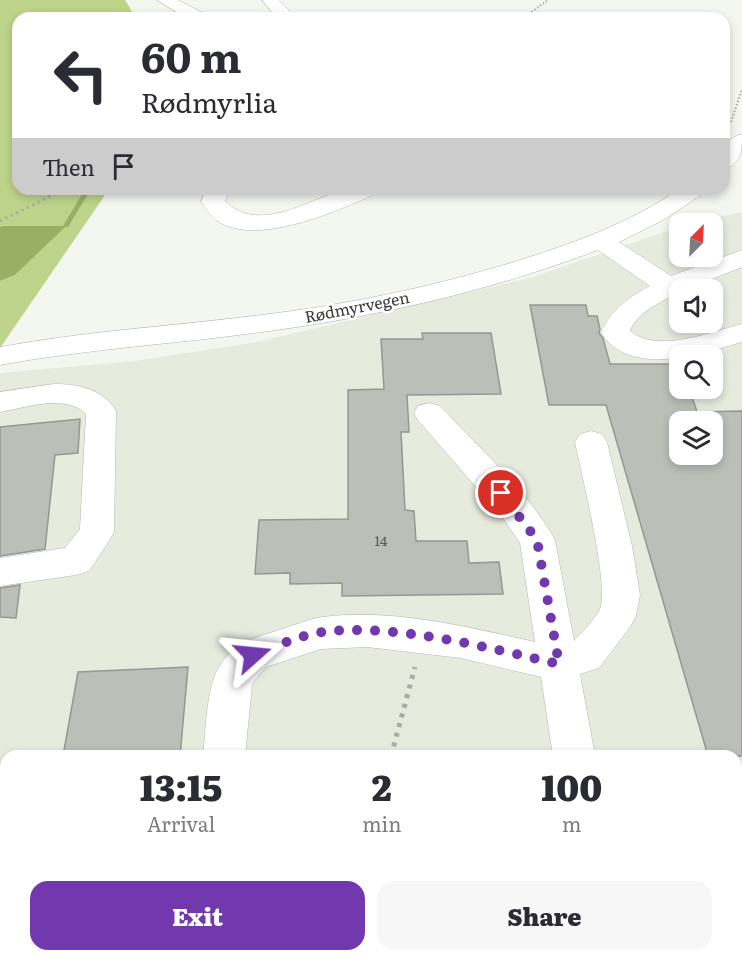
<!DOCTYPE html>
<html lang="en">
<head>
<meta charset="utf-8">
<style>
	:root { --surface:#fff; --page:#f7f7f7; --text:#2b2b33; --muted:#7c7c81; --accent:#7238ae }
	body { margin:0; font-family:Literata,serif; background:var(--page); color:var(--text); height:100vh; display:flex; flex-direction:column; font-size:22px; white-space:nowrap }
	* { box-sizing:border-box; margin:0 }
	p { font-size:20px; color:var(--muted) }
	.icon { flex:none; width:33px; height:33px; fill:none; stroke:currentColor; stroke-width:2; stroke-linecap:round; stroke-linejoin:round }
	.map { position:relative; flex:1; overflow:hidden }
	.details { position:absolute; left:0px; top:750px; width:742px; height:212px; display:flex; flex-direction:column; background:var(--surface); border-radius:18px 18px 0 0; box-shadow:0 3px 9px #0003 }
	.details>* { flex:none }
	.guide { position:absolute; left:12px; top:12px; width:718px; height:183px; border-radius:18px; box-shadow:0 3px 9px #0003; background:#fff; color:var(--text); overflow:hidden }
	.needle { width:39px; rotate:24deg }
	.controls { position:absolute; left:669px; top:213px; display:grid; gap:12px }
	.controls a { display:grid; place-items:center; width:54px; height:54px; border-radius:12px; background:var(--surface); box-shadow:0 3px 9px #0003; font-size:30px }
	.pin { position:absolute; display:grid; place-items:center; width:51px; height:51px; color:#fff; margin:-26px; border:3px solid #fff; border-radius:50%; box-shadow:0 2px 6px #0007 }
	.me { position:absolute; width:66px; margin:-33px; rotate:72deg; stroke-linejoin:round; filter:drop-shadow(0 0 4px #0008) }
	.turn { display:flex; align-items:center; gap:21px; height:126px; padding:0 30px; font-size:27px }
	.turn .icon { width:78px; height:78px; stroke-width:2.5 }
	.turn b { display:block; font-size:42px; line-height:51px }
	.then { display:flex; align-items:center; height:57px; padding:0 30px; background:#0003; gap:12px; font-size:22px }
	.eta { display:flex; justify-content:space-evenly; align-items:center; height:102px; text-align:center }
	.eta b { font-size:36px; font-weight:800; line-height:42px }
	.button { display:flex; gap:12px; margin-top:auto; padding:12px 30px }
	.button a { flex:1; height:69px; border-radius:18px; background:var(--accent); color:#fff; font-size:24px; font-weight:800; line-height:69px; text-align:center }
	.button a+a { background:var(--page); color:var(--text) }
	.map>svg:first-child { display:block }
	.built { fill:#e6ebde; fill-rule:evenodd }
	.green { fill:#bdd48a }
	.water { fill:#99af63 }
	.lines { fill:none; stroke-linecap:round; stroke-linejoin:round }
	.stream { fill:#99af63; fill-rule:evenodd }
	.building { fill:#bcbeb8; stroke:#959792; stroke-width:1.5; fill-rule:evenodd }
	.minor-casing { stroke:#b5b7b2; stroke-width:1 }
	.path-far2 { stroke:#a9aba6; stroke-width:2; stroke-dasharray:1.5 2; stroke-linecap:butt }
	.path-far1 { stroke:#a9aba6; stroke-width:3; stroke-dasharray:2 4; stroke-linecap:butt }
	.path { stroke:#a9aba6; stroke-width:5; stroke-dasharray:4 6; stroke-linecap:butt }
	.minor { fill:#fff; fill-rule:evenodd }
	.route { stroke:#7238ae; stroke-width:10; stroke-dasharray:0 18 }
	.labels { text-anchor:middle; stroke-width:5; stroke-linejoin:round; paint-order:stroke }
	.number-label { font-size:14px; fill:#5a5c58 }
	.street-label { font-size:16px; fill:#3a3b38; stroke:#fff }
</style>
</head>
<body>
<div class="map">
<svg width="742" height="961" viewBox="0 0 742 961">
	<rect width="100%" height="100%" fill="#f4f6f0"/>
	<path class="built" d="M742 212V961H0V373L135 361 257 342 533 277 679 227 680 256H712V224L690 223ZM680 290H712V322H680ZM680 356H712V388H680ZM680 422H712V454H680ZM6 756H736V956H6Z"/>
	<polygon class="green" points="0,0 125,0 136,18 18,18 18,189 107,189 103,198 0,348 0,281 15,275 65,226 0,227"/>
	<polygon class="water" points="3,226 66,226 15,275 0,281 0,227"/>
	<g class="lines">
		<polygon class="stream" points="85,189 91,189 68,227 64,227 63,226"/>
	</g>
	<g class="building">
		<path d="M530 305H586L588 316H597L600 329 599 333 603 338 610 364H680V388H689L697 412 742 411V756H708L606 405H549ZM680 422H712V454H680Z"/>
		<polygon points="422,333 491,333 501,394 407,395 409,432 401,432 405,510 414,511 416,541 467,541 469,563 499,562 503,594 342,596 342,583 290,584 290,573 255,574 259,520 348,519 348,390 384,389 381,339 423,339"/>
		<polygon points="80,419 78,453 55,455 45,549 0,556 0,427"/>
		<polygon points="20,585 16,618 0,617 0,588"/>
		<polygon points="188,667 180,756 63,756 78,672"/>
	</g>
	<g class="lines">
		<defs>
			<g id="minor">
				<polygon points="157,0 178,0 205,14 208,18 186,18"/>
				<polygon points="262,0 279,0 296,18 277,18"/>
				<path d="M742 134C742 149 742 164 724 169 724 153 724 138 742 134Z"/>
				<path d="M206 189H230L225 201C258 235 310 199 346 189 356 187 369 189 379 189L375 194C337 211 255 248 216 220 210 215 205 208 201 202Z"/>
				<path d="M679 189H706L702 194 665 219 619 242 671 276 742 250V267L689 288 690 290H680V302L668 298C653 306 636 315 630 331 657 354 711 332 742 324V342C701 354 631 378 601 333 611 310 628 297 650 286L598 250C490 291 376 317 262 332 175 344 87 349 0 365V347C87 331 174 326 261 315 347 305 431 287 514 262 571 244 629 224 679 189Z"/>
				<path d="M54 384C79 384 103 389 116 411L114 532 109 541 89 571 76 575 0 586V558L65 548 80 529 86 414C65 393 25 408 0 412V392Z"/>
				<path d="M429 403 440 406C477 446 529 492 555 540L574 641C582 632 594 621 600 609 610 588 581 471 575 442L580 434 591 431 602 434 607 442 632 546 640 595 636 616 630 627 599 668 580 674 595 756H553L541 677 461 658 367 647 321 649 266 667 254 681 252 685 245 756H203C206 730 206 689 219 667 235 641 252 639 279 630 293 626 308 619 323 617 391 608 468 627 535 642L520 543 503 518 418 420 414 413 418 406Z"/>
				<polygon points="235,956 308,956 311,961 238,961"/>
				<polygon points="580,956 629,956 631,961 581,961"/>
				<polygon points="637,956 686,956 689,961 639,961"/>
			</g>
		</defs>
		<use href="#minor" class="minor-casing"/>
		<g class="path-far2">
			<polyline points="523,18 548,0"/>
			<polyline points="731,122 742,89"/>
		</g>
		<g class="path-far1">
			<polyline points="256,189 267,191 279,189"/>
			<polyline points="0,221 65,189"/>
		</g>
		<g class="path">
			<polyline points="391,756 415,667"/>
			<polyline points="377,956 377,961"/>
		</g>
		<use href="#minor" class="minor"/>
	</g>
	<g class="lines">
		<path class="route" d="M253 655C275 647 300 635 323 632 396 623 488 648 559 664L537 540 501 493"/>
	</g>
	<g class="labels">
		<g class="number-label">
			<text x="381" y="546">14</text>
		</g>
		<g class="street-label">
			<text transform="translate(357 307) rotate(-11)" y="6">Rødmyrvegen</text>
		</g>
	</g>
</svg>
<div class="controls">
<a><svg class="needle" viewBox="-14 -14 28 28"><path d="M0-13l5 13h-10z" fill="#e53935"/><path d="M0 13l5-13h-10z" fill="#7c7c81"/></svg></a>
<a><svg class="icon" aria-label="sound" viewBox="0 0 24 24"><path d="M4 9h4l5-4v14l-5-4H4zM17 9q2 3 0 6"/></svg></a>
<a><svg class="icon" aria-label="search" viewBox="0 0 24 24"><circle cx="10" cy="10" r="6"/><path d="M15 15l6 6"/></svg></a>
<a><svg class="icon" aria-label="layers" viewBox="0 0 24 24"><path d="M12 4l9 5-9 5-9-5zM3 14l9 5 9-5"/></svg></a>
</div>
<div class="pin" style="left:501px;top:493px;background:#d93025"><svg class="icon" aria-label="arrive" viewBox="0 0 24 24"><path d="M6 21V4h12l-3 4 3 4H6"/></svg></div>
<svg class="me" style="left:253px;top:655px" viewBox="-20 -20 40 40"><path d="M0-17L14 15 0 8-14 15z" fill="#7238ae" stroke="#fff" stroke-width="4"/></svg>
<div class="guide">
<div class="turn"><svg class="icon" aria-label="left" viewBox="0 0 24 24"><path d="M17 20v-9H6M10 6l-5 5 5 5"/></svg><div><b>60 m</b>Rødmyrlia</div></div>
<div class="then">Then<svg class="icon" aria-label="arrive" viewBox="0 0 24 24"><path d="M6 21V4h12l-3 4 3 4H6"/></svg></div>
</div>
<section class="details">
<div class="eta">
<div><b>13:15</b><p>Arrival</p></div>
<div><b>2</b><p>min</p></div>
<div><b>100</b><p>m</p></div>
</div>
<div class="button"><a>Exit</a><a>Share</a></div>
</section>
</div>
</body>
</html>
